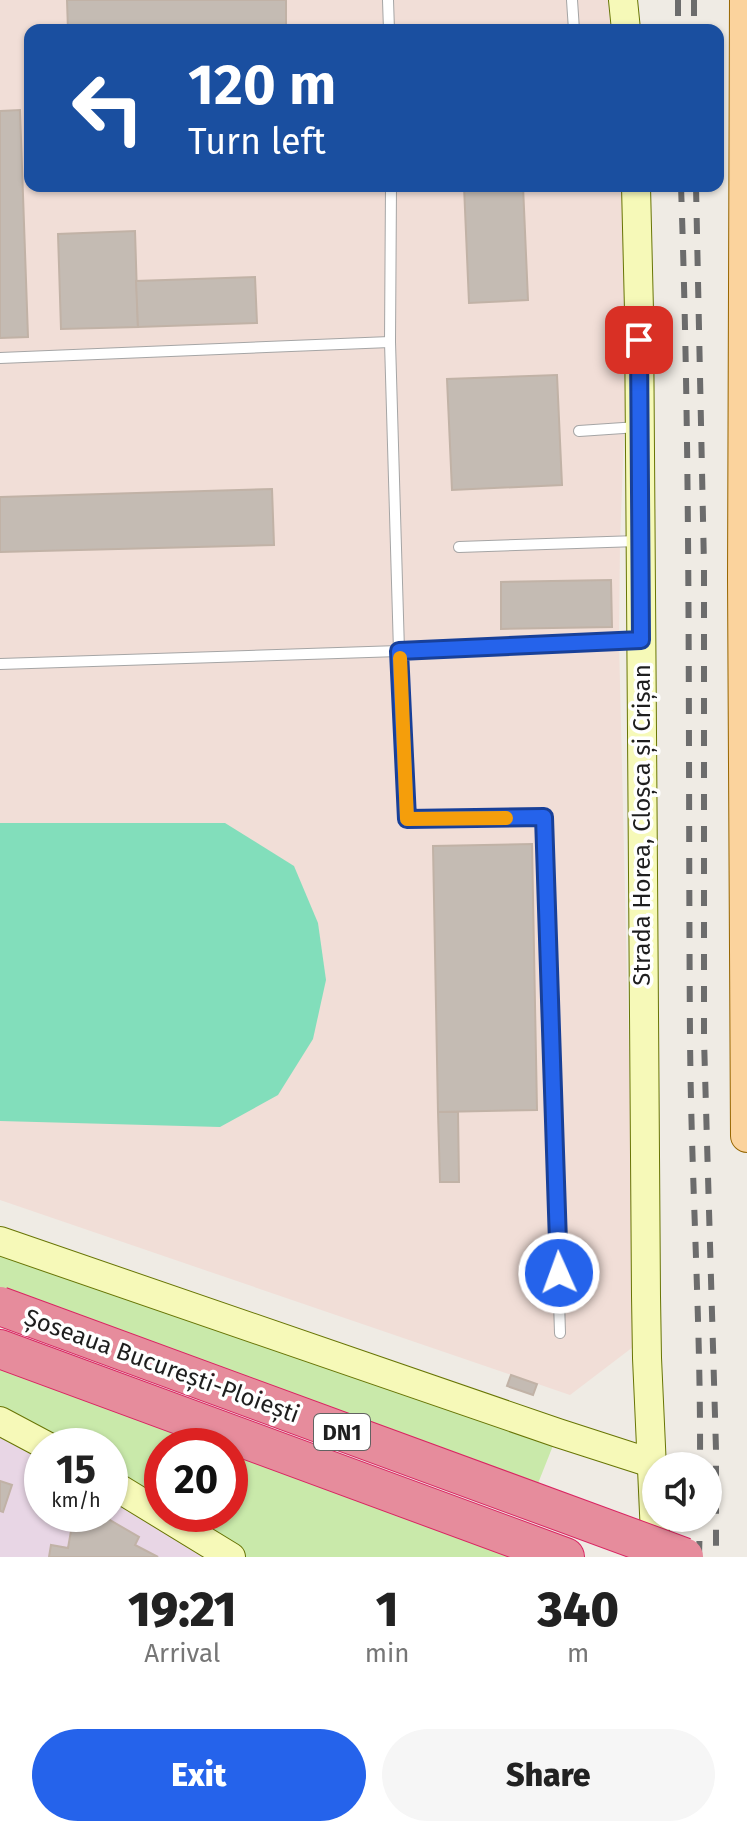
<!DOCTYPE html>
<html lang="en">
<head>
<meta charset="utf-8">
<style>
	:root { --surface:#fff; --page:#f6f6f6; --text:#222; --muted:#767676; --accent:#2563eb }
	body { margin:0; font-family:"Fira Sans",sans-serif; background:var(--page); color:var(--text); height:100vh; display:flex; flex-direction:column; font-size:30px; white-space:nowrap }
	* { box-sizing:border-box; margin:0 }
	p { font-size:26px; color:var(--muted) }
	.icon { flex:none; width:44px; height:44px; fill:none; stroke:currentColor; stroke-width:2; stroke-linecap:round; stroke-linejoin:round }
	.map { position:relative; height:1557px; overflow:hidden }
	.details { display:flex; flex-direction:column; background:var(--surface); flex:1 }
	.details>* { flex:none }
	.banner { position:absolute; left:24px; top:24px; width:700px; height:168px; border-radius:16px; box-shadow:0 2px 6px #0004; background:#1a4fa0; color:#fff; overflow:hidden }
	.fabs { position:absolute; left:642px; top:1452px; display:grid; gap:16px }
	.fabs a { display:grid; place-items:center; width:80px; height:80px; border-radius:50%; background:var(--surface); box-shadow:0 2px 6px #0004; font-size:40px }
	.speed { position:absolute; left:24px; top:1428px; display:flex; gap:16px; font-size:40px; font-weight:700; text-align:center }
	.speed>* { display:grid; place-content:center; width:104px; height:104px; border-radius:50%; background:var(--surface); box-shadow:0 2px 6px #0004; line-height:1 }
	.speed small { font-size:20px; font-weight:400 }
	.speed .limit { border:12px solid #d22; background:#fff; color:#111 }
	.pin { position:absolute; display:grid; place-items:center; width:68px; height:68px; color:#fff; margin:-34px; border-radius:16px; box-shadow:0 4px 12px #0006 }
	.me { position:absolute; width:88px; margin:-44px; rotate:358deg; stroke-linejoin:round; filter:drop-shadow(0 0 6px #0008) }
	.turn { display:flex; align-items:center; gap:28px; height:168px; padding:0 32px; font-size:36px }
	.turn .icon { width:104px; height:104px; stroke-width:2.5 }
	.turn b { display:block; font-size:56px; line-height:68px }
	.eta { display:flex; justify-content:space-evenly; align-items:center; height:136px; text-align:center }
	.eta b { font-size:48px; font-weight:800; line-height:56px }
	.action { display:flex; gap:16px; margin-top:auto; padding:16px 32px }
	.action a { flex:1; height:92px; border-radius:48px; background:var(--accent); color:#fff; font-size:32px; font-weight:800; line-height:92px; text-align:center }
	.action a+a { background:var(--page); color:var(--text) }
	.map>svg:first-child { display:block }
	.industrial { fill:#e8d6e5 }
	.military { fill:#f1ded7 }
	.grass { fill:#c9e9aa; fill-rule:evenodd }
	.pitch { fill:#82debb }
	.building { fill:#c4bbb3; stroke:#c1b2a6; stroke-width:2 }
	.lines { fill:none; stroke-linecap:round; stroke-linejoin:round }
	.lane-casing { stroke:#a5a5a5; stroke-width:12 }
	.secondary-casing { stroke:#687505; stroke-width:30 }
	.primary-casing { stroke:#976601; stroke-width:34 }
	.highway-casing { stroke:#d92562; stroke-width:40 }
	.lane { stroke:#fff; stroke-width:10 }
	.secondary { stroke:#f6f9b8; stroke-width:28 }
	.primary { stroke:#fbd39d; stroke-width:32 }
	.highway { stroke:#e68c9c; stroke-width:38 }
	.rail { stroke:#6c6c6c; stroke-width:6; stroke-dasharray:16 16; stroke-linecap:butt }
	.highway-bridge-casing { stroke:#d92562; stroke-width:40; stroke-linecap:butt }
	.highway-bridge { stroke:#e68c9c; stroke-width:38 }
	.route-casing { stroke:#184099; stroke-width:20 }
	.route { stroke:#2563eb; stroke-width:14 }
	.slow { stroke:#f59e0b; stroke-width:14 }
	.labels { text-anchor:middle; stroke-width:7; stroke-linejoin:round; paint-order:stroke }
	.shield { fill:#fff; stroke:#626262; stroke-width:2 }
	.shield-label { font-size:22px; font-weight:bold; fill:#1e1e1e }
	.street-label { font-size:24px; fill:#1e1e1e; stroke:#fff }
</style>
</head>
<body>
<div class="map">
<svg width="747" height="1557" viewBox="0 0 747 1557">
	<rect width="100%" height="100%" fill="#efebe4"/>
	<polygon class="industrial" points="0,1421 42,1446 42,1514 110,1514 110,1483 231,1557 0,1557"/>
	<polygon class="military" points="0,0 608,0 611,30 30,30 30,186 622,186 624,235 625,406 620,542 619,642 631,1144 633,1347 570,1395 0,1200"/>
	<g class="grass">
		<polygon points="0,1241 558,1433 531,1501 0,1298"/>
		<path d="M0 1349 511 1557H231L110 1483V1446H47L0 1421ZM162 1446H230V1514H162Z"/>
	</g>
	<polygon class="pitch" points="0,823 225,823 294,866 318,923 326,980 313,1039 278,1095 220,1127 0,1121"/>
	<g class="building">
		<polygon points="67,0 286,0 286,30 68,30"/>
		<polygon points="20,110 28,337 0,338 0,111"/>
		<polygon points="464,186 523,186 528,300 469,303"/>
		<polygon points="135,231 138,327 61,329 58,234"/>
		<polygon points="255,277 257,323 138,327 136,281"/>
		<polygon points="557,375 562,485 452,490 447,379"/>
		<polygon points="272,489 274,545 0,552 0,497"/>
		<polygon points="611,580 612,627 501,629 501,582"/>
		<polygon points="532,844 537,1110 438,1112 433,846"/>
		<polygon points="438,1112 458,1112 459,1182 440,1182"/>
		<polygon points="511,1375 537,1384 533,1395 507,1386"/>
		<polygon points="0,1481 12,1485 3,1512 0,1511"/>
		<polygon points="74,1514 92,1514 103,1516 139,1537 135,1545 158,1557 49,1557 51,1545 68,1548"/>
	</g>
	<g class="lines">
		<defs>
			<g id="lane">
				<polyline points="388,0 389,30"/>
				<polyline points="572,0 574,30"/>
				<polyline points="391,186 390,342 399,651 407,819 544,817 560,1333"/>
				<polyline points="0,358 390,342"/>
				<polyline points="579,431 638,427"/>
				<polyline points="459,547 638,541"/>
				<polyline points="0,664 399,651 638,641"/>
			</g>
			<g id="secondary">
				<polyline points="623,0 626,30"/>
				<polyline points="636,186 639,311 646,1296 647,1358 656,1557"/>
				<polyline points="0,1241 558,1433 651,1463"/>
				<polyline points="0,1421 47,1446"/>
				<polyline points="110,1483 231,1557"/>
			</g>
			<polyline id="primary" points="746,0 744,579 747,1136"/>
			<polyline id="highway" points="0,1349 565,1557"/>
		</defs>
		<use href="#lane" class="lane-casing"/>
		<use href="#secondary" class="secondary-casing"/>
		<use href="#primary" class="primary-casing"/>
		<use href="#highway" class="highway-casing"/>
		<use href="#lane" class="lane"/>
		<use href="#secondary" class="secondary"/>
		<use href="#primary" class="primary"/>
		<use href="#highway" class="highway"/>
		<g class="rail">
			<polyline points="678,0 678,30"/>
			<polyline points="694,0 694,30"/>
			<path d="M681 186C691 469 688 752 690 1035 691 1179 701 1322 700 1466"/>
			<polyline points="696,186 704,566 704,1039 716,1450 716,1557"/>
			<polyline points="699,1557 700,1518"/>
		</g>
		<defs>
			<polyline id="highway-bridge" points="0,1306 684,1557"/>
		</defs>
		<use href="#highway-bridge" class="highway-bridge-casing"/>
		<use href="#highway-bridge" class="highway-bridge"/>
	</g>
	<g class="lines">
		<defs>
			<polyline id="route" points="559,1273 544,817 407,819 399,651 641,640 639,340"/>
		</defs>
		<use href="#route" class="route-casing"/>
		<use href="#route" class="route"/>
		<polyline class="slow" points="400,658 407,819 506,818"/>
	</g>
	<g class="labels">
		<rect class="shield" x="314" y="1414" width="56" height="36" rx="6"/>
		<g class="shield-label">
			<text x="342" y="1440">DN1</text>
		</g>
		<g class="street-label">
			<text transform="translate(642 825) rotate(-90)" y="8">Strada Horea, Cloșca și Crișan</text>
			<text transform="translate(162 1366) rotate(20)" y="8">Șoseaua București-Ploiești</text>
		</g>
	</g>
</svg>
<div class="fabs">
<a><svg class="icon" aria-label="sound" viewBox="0 0 24 24"><path d="M4 9h4l5-4v14l-5-4H4zM17 9q2 3 0 6"/></svg></a>
</div>
<div class="speed"><div>15<small>km/h</small></div><div class="limit">20</div></div>
<div class="pin" style="left:639px;top:340px;background:#d93025"><svg class="icon" aria-label="arrive" viewBox="0 0 24 24"><path d="M6 21V4h12l-3 4 3 4H6"/></svg></div>
<svg class="me" style="left:559px;top:1273px" viewBox="-20 -20 40 40"><circle r="17" fill="#2563eb" stroke="#fff" stroke-width="3"/><path d="M0-11L8 9 0 5-8 9z" fill="#fff"/></svg>
<div class="banner">
<div class="turn"><svg class="icon" aria-label="left" viewBox="0 0 24 24"><path d="M17 20v-9H6M10 6l-5 5 5 5"/></svg><div><b>120 m</b>Turn left</div></div>
</div>
</div>
<section class="details">
<div class="eta">
<div><b>19:21</b><p>Arrival</p></div>
<div><b>1</b><p>min</p></div>
<div><b>340</b><p>m</p></div>
</div>
<div class="action"><a>Exit</a><a>Share</a></div>
</section>
</body>
</html>
